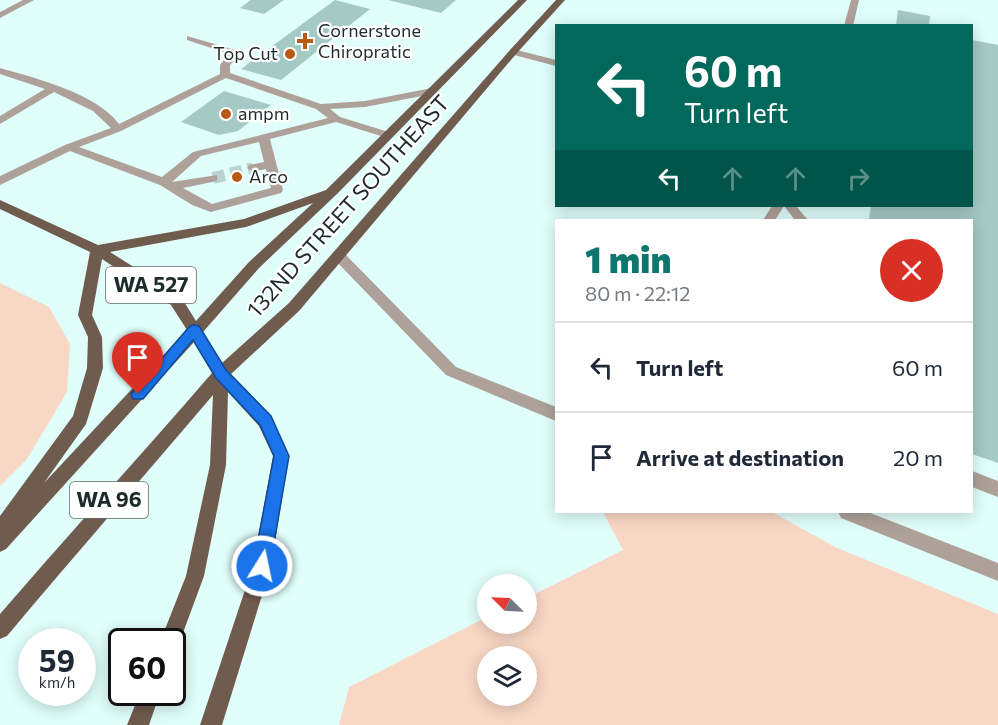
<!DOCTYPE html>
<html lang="en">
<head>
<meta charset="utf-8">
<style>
	:root { --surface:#fff; --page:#f6f6f7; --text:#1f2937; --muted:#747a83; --line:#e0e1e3; --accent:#0f766e }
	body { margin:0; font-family:Commissioner,sans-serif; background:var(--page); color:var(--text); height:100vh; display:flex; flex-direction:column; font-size:22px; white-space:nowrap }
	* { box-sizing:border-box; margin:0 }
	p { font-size:20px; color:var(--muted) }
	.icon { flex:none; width:33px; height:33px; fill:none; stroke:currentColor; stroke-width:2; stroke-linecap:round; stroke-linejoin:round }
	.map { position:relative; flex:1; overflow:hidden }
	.sheet { position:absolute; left:555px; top:219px; width:418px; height:294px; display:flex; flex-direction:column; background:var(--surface); border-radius:0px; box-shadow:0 3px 15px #0003 }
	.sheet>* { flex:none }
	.top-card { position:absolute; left:555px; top:24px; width:418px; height:183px; border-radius:0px; box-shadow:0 3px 15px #0003; background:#00695c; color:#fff; overflow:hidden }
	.needle { width:39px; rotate:294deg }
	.fabs { position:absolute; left:477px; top:574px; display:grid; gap:12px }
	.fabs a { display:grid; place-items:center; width:60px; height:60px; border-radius:50%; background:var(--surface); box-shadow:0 3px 15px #0003; font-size:30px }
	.speed { position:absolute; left:18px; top:628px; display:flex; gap:12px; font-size:30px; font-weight:700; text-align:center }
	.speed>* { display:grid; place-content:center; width:78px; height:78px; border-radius:50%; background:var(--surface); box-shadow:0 3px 15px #0003; line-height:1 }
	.speed small { font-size:15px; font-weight:400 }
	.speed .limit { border:3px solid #111; border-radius:9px; background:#fff; color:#111 }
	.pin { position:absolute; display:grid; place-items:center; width:51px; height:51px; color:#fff; margin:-62px -26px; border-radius:50% 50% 50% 0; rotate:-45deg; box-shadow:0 0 6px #0007 }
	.pin .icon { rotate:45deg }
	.me { position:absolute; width:66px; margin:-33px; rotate:10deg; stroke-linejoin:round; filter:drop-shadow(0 0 4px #0008) }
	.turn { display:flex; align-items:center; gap:21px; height:126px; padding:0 30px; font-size:27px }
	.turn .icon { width:78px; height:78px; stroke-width:2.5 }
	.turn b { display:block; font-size:42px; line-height:51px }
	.lanes { display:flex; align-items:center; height:57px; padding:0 30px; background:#0003; justify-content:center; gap:30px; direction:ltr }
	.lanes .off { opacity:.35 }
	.round { display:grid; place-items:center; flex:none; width:63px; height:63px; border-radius:32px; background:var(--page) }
	.headline { display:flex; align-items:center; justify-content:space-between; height:102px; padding:0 30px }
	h1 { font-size:36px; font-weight:800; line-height:45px; color:var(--accent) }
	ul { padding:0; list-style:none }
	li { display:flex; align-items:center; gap:18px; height:90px; padding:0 30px; border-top:2px solid var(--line) }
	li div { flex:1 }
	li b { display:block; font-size:22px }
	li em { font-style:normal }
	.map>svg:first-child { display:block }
	.green { fill:#f9d7c5; fill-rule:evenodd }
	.building { fill:#a5c9c4 }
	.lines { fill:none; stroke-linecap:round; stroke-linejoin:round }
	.minor-tunnel { stroke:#b9d4d0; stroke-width:12; stroke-dasharray:12 6; stroke-linecap:butt }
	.minor { fill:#aea19a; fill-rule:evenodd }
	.major { fill:#705b4f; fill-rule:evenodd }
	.route { fill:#1a73e8; stroke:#114b97; stroke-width:1.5 }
	.poi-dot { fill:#b95914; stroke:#fff; stroke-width:2 }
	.labels { text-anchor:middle; stroke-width:4.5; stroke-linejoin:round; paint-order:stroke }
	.far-poi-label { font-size:18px; fill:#1d2b2a; stroke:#fff; text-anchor:start }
	.shield { fill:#fff; stroke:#616b6a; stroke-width:1.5 }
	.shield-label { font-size:21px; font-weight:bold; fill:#1d2b2a }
	.street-label { font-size:22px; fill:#1d2b2a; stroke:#fff }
</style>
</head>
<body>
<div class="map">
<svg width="998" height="725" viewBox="0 0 998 725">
	<rect width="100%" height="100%" fill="#e0fefa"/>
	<g class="green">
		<polygon points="0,283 49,307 70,344 67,392 27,459 0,486"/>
		<path d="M603 512H772L835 547 998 614V725H339L349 687 487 617 488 624H526L527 598 623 550ZM488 657H526V696H488Z"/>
	</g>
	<g class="building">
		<polygon points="251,0 284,0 264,14 240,8"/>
		<polygon points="335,0 370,9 281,80 241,69"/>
		<polygon points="388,0 456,0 441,13"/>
		<polygon points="898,10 930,16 929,26 896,26"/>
		<polygon points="972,40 998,45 998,463 972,454 972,220 869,220 871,206 972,206"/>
		<polygon points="224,91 271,105 238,131 219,135 181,122"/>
	</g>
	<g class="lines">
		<polyline class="minor-tunnel" points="213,178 253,168"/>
		<g class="minor">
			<polygon points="23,0 34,0 0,18 0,12"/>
			<polygon points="851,0 859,0 853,26 844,26"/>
			<path d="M187 36 239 51V55L230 65V73L321 104 365 101 432 88 437 91 432 94 365 107 330 109 340 117 392 133V137H384L336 122 270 139 283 190 281 193 211 212 192 205 160 185 70 151 0 185V176L65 145 111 128 93 111 54 92 0 124V116L45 89 0 74V68C35 78 96 93 119 124L220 74V65L229 54 187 40ZM226 78 316 109 328 118 193 152 162 177 79 147 121 131ZM259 142 264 162 249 165 247 168 253 172 266 169 271 188 212 204 183 188 217 181V175L172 182 201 156Z"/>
			<polygon points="513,49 556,60 556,66 510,54 510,50"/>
			<polygon points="772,206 796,206 808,220 795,220 784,206 775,220 763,220"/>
			<polygon points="339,251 344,253 456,367 556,407 556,421 446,375 334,259 332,256"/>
			<polygon points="972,471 998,481 998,497 972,487"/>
			<polygon points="838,512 868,512 998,563 998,581 841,518"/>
		</g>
		<g class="major">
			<path d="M518 0H527L338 193 259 268 203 332 222 363 289 303 510 50 556 0H565L516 54 299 311 231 374 271 416 289 456 271 566 222 725H200L253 566 273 456 259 426 228 392 226 465 204 576 177 649 172 651V642H160L186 576 210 465 213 395C144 476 75 555 7 636L0 639V614C70 533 142 454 212 373L194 342 6 549 0 552V516L73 416 87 368 88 337 78 315 90 252 0 209V200L98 245 244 219 326 190ZM313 203 249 262 196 321 181 297 110 252 246 227ZM102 259 171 305 187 330 44 483 86 424 103 368 102 337 92 315Z"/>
			<polygon points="140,693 160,693 149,725 127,725"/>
		</g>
	</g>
	<polygon class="route" points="194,325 199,326 226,370 271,416 289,456 270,566 268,572 262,574 256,572 253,566 274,456 260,425 216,378 193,340 143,399 133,399 131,394 190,326"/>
	<g class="poi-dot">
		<path d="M302 32h6v6h6v6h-6v6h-6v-6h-6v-6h6z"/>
		<circle cx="290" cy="54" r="6"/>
		<circle cx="226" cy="114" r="6"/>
		<circle cx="237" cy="177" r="6"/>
	</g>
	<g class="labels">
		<g class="far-poi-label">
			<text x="318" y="37">Cornerstone<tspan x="318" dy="21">Chiropratic</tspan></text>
			<text x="278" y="60" text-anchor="end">Top Cut</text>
			<text x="238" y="120">ampm</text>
			<text x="249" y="183">Arco</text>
		</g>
		<g class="shield">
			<rect x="106" y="267" width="90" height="36" rx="4.5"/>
			<rect x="70" y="482" width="78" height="36" rx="4.5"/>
		</g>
		<g class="shield-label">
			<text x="151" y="292">WA 527</text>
			<text x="109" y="507">WA 96</text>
		</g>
		<g class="street-label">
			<text transform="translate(348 206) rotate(-48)" y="8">132ND STREET SOUTHEAST</text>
		</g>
	</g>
</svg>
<div class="fabs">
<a><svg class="needle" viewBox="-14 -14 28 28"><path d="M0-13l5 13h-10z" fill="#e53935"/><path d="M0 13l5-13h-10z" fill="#747a83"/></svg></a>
<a><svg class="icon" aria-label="layers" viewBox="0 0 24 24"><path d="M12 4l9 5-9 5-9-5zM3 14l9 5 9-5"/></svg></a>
</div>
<div class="speed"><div>59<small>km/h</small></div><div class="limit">60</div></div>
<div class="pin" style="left:138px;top:394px;background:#d93025"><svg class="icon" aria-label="arrive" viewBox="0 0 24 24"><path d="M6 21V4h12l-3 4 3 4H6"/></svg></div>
<svg class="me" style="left:262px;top:566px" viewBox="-20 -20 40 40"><circle r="17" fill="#1a73e8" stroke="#fff" stroke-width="3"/><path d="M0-11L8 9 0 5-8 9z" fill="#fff"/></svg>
<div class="top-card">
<div class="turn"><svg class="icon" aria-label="left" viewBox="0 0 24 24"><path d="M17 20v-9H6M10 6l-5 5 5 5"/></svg><div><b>60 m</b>Turn left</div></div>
<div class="lanes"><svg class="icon" aria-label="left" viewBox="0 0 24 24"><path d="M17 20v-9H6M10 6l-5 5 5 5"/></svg><svg class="icon off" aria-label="ahead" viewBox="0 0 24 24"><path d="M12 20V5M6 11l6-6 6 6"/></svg><svg class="icon off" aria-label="ahead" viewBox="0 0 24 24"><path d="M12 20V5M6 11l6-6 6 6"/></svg><svg class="icon off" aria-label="right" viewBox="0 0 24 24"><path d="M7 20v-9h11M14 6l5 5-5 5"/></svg></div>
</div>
<section class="sheet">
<div class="headline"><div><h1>1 min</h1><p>80 m · 22:12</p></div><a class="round" style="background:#d93025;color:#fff"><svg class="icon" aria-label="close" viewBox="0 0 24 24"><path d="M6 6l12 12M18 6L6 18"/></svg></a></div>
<ul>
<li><svg class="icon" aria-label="left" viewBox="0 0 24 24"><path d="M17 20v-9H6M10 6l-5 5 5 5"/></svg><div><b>Turn left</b></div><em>60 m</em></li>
<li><svg class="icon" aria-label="arrive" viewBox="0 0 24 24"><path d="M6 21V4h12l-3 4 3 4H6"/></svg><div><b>Arrive at destination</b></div><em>20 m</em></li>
</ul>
</section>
</div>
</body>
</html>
